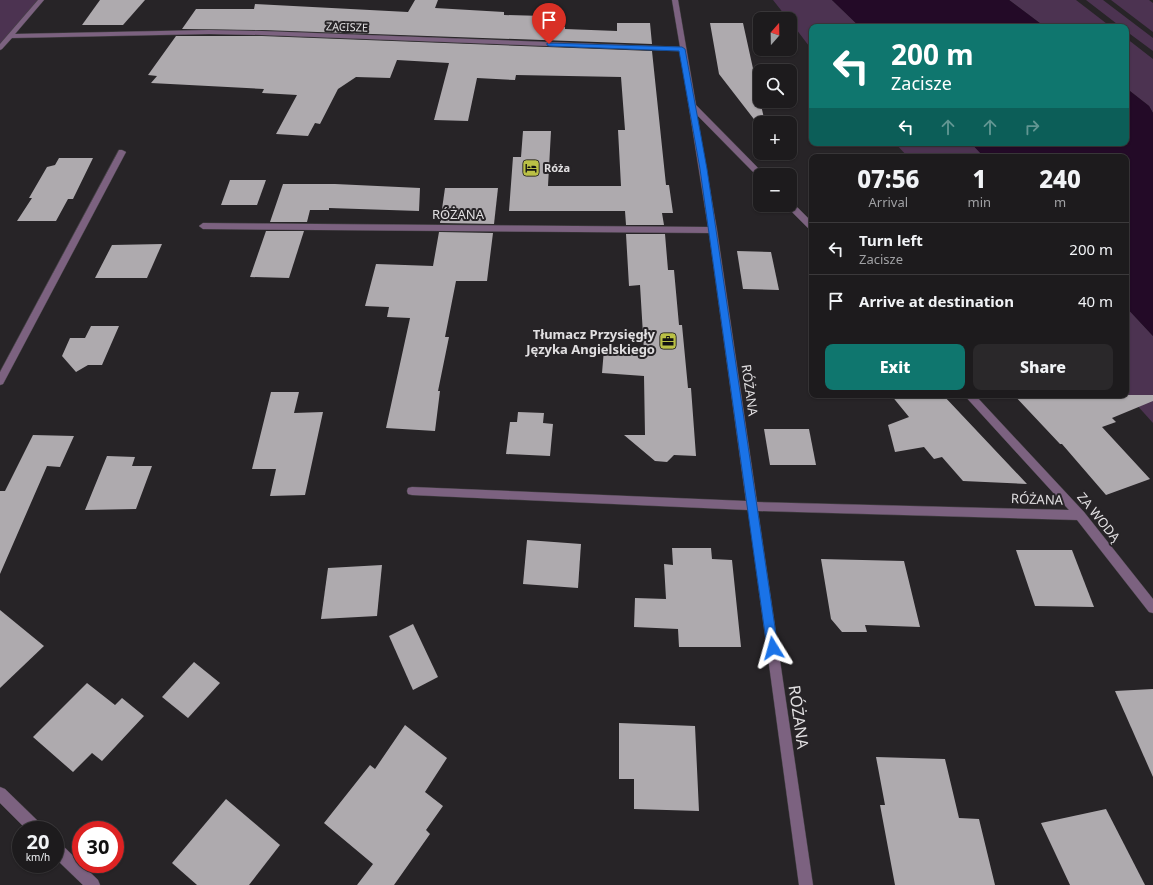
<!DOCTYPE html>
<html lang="en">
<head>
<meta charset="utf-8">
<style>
	:root { --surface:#1d1b1d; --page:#2a282a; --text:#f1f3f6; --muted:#a0a1a4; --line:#3b393b; --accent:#0f766e }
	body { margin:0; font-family:"Noto Sans",sans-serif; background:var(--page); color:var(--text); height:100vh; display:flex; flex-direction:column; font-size:15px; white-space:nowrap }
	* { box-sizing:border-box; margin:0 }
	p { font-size:13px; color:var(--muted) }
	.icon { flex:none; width:22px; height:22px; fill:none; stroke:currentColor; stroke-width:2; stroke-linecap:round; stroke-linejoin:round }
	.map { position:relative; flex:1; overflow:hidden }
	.drawer { position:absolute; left:809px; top:154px; width:320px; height:244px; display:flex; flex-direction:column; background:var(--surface); border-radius:8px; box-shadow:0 1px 3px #0004,0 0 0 1px var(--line) }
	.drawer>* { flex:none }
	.top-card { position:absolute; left:809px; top:24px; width:320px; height:122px; border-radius:8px; box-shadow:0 1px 3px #0004,0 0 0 1px var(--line); background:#0f766e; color:#fff; overflow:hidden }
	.needle { width:26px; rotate:20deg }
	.fabs { position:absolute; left:753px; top:12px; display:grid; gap:8px }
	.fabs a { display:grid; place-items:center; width:44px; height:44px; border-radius:8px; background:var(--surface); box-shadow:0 1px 3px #0004,0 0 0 1px var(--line); font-size:20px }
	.speed { position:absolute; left:12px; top:821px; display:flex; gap:8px; font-size:20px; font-weight:700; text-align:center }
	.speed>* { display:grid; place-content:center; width:52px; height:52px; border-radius:50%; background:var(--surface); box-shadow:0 1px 3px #0004,0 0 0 1px var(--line); line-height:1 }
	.speed small { font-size:10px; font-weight:400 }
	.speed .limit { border:6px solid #d22; background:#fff; color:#111 }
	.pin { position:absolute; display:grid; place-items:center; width:34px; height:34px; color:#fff; margin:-41px -17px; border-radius:50% 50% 50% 0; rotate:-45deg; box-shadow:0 0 4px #0007 }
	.pin .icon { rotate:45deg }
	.me { position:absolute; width:44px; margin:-22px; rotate:352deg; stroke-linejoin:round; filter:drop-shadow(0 0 3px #0008) }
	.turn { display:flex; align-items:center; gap:14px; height:84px; padding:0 16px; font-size:18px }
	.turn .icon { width:52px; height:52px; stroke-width:2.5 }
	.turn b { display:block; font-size:28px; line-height:34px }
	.lanes { display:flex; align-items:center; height:38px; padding:0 16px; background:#0003; justify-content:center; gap:20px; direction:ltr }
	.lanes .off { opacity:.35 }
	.eta { display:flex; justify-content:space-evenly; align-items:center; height:68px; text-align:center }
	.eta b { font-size:24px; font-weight:800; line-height:28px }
	.button { display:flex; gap:8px; margin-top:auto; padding:8px 16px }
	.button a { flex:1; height:46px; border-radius:8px; background:var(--accent); color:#fff; font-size:16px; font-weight:800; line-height:46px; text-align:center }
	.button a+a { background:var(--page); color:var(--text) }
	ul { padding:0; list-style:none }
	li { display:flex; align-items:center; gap:12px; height:52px; padding:0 16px; border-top:1px solid var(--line) }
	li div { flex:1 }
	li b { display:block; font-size:15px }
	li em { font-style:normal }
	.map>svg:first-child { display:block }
	.green { fill:#4c3351 }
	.water { fill:#230a27 }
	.building { fill:#aeaaae }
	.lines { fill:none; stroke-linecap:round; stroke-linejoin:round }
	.minor-casing { stroke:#454245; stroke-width:1 }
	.minor { fill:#7c6280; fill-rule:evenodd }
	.route { fill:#1a73e8; stroke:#114b97 }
	.labels { text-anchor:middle; stroke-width:4; stroke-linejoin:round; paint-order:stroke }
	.far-street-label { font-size:11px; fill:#e1dfe1; stroke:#272427 }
	.far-poi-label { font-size:11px; font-weight:bold; fill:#e1dfe1; stroke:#272427; text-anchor:start }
	.street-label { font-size:13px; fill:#e1dfe1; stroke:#272427 }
	.poi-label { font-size:13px; font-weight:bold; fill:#e1dfe1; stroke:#272427; text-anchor:end }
	.near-street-label { font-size:16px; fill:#e1dfe1; stroke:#272427 }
</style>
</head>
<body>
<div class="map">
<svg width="1153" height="885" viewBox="0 0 1153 885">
	<rect width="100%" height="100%" fill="#272427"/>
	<g class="green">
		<polygon points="0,0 43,0 0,48"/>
		<polygon points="773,0 832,0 860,27 812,27 812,50 790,21 790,19 788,19"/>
		<polygon points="1009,0 1076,0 1111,27 1045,27"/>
		<polygon points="1086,0 1103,0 1153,38 1153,51 1126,31 1126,27 1121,27"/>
		<polygon points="1111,0 1149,0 1153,3 1153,32"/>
		<polygon points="1126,38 1153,59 1153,113 1149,106 1126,88"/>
		<polygon points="895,143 971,143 984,157 908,157"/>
		<polygon points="1126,307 1153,336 1153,423 1126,393"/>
	</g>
	<g class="water">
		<polygon points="832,0 1009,0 1045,27 860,27"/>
		<polygon points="1126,88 1149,106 1153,113 1153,336 1126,307 1126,157 984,157 971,143 1126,143"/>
	</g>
	<g class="building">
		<polygon points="100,0 145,0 123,25 82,25"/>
		<polygon points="415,0 438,0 435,8 504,12 504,15 544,16 544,21 560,22 559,26 565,27 565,29 617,31 617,23 650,23 652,44 262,30 182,29 196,9 254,9 255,4 408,12"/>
		<polygon points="710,23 743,23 765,123 760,123 760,127 719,74"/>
		<polygon points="176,36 262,36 652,51 666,185 669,185 673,213 662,213 664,225 626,225 625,211 509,211 513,157 521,157 523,131 551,131 548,186 621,186 618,130 625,130 621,77 516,75 515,80 477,78 468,121 434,120 449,63 397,60 390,78 356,77 338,89 320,124 315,123 308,136 276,134 297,95 262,93 264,89 151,83 157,76 148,75"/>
		<polygon points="59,158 93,158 73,199 68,199 56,221 17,221 32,198 29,198 47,167 55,165"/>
		<polygon points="230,180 266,180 257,205 221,205"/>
		<polygon points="283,184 335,184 420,188 419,211 329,208 329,210 310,210 307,222 270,222"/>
		<polygon points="445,188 498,188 494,224 440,223"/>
		<polygon points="266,231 304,231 289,278 250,277"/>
		<polygon points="439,232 493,233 487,281 456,281 445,337 449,337 438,391 440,391 435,431 386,428 410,318 387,317 389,307 365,306 376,264 433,266"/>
		<polygon points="626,234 665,234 668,270 674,270 679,325 682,325 688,388 691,388 696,456 674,455 667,462 655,461 624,435 645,435 644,376 602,373 604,349 644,351 640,285 629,286"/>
		<polygon points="162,244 147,278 95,278 112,245"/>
		<polygon points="737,251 771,252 779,290 743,289"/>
		<polygon points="91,326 119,326 102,365 88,365 76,372 62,356 70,338 85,338"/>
		<polygon points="271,392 299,392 294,413 323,412 305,495 270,496 276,469 252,469"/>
		<polygon points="891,395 943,395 1027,484 963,481 942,457 934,459 924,447 895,452 888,425 909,417"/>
		<polygon points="1014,395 1153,395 1153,401 1112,418 1116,422 1102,427 1150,479 1106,495 1062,444 1060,444"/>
		<polygon points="518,412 544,413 543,423 553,424 550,456 506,454 510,422 517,422"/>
		<polygon points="764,429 809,429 816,465 770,465"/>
		<polygon points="33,435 74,436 60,467 47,466 0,574 0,491 5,491"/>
		<polygon points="107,456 135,457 132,466 152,466 136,509 85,510"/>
		<polygon points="527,540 581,544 578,588 523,584"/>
		<polygon points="672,548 711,548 712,559 732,560 741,647 679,647 678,629 634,627 635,598 666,599 664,564 673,565"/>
		<polygon points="1016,550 1072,550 1094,607 1035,606"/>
		<polygon points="821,559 904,561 920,627 865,625 867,632 842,632 831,619"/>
		<polygon points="382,565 377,616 321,619 328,568"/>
		<polygon points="0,610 44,646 0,688"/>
		<polygon points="413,624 438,677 413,690 389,636"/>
		<polygon points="194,662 220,683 188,718 162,697"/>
		<polygon points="87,683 115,705 122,698 144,716 102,761 92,753 73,772 33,737"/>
		<polygon points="1153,689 1153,777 1115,691"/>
		<polygon points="619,723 695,726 699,811 634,809 634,779 619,779"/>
		<polygon points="405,725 447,758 425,792 443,806 426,830 430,834 394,885 357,885 373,864 324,823 370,765 375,769"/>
		<polygon points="876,757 945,759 959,818 979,819 995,885 895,885 880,805 885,805"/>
		<polygon points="226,799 280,845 249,885 197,885 172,863"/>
		<polygon points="1106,809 1145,885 1070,885 1041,823"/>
	</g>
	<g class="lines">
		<defs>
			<g id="minor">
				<polygon points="38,0 44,0 15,34 209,30 262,31 680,47 672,0 678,0 696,105 765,175 760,175 760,177 758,177 697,115 717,230 757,502 1069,510 964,395 975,395 1084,512 1153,599 1153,613 1149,612 1077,520 758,511 813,885 799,885 748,510 412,495 408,494 407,491 408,488 412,487 746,501 709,233 203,229 199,226 203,223 708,227 680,51 262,35 209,34 12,38 2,49 0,50 0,44"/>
				<polygon points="119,150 122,150 126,152 3,384 0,385 0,372"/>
				<polygon points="790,202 793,203 812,222 812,230 809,229 787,207 786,205 790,205"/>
				<polygon points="0,787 5,789 42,825 44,830 27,830 0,803"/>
				<polygon points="55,841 60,843 98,880 100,885 83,885 55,858"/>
			</g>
		</defs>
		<use href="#minor" class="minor-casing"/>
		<use href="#minor" class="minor"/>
	</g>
	<polygon class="route" points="547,43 682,47 685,49 707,169 778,648 777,652 773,653 769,652 767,648 700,169 679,51 549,46 547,45"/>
	<defs>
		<symbol id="hotel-square" viewBox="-11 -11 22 22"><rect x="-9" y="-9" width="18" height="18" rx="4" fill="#bac045" stroke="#272427"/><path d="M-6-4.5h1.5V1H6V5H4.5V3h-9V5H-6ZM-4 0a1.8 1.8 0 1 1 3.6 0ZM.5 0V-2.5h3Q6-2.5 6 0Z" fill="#111"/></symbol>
		<symbol id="office-square" viewBox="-11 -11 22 22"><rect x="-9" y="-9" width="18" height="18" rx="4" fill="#bac045" stroke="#272427"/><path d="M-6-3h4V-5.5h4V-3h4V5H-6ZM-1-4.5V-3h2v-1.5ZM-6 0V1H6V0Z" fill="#111"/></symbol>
	</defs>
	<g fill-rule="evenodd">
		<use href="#hotel-square" x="521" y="158" width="20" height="20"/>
		<use href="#office-square" x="658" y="331" width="20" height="20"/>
	</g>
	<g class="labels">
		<g class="far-street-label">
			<text transform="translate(347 27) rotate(2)" y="4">ZACISZE</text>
		</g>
		<g class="far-poi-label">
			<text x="544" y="172">Róża</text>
		</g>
		<g class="street-label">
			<text x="458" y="219">RÓŻANA</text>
			<text transform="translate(750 390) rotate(82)" y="5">RÓŻANA</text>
			<text transform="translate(1037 499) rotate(2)" y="5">RÓŻANA</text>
			<text transform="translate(1099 517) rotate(51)" y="5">ZA WODĄ</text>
		</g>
		<g class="poi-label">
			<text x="655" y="339">Tłumacz Przysięgły<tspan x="655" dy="15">Języka Angielskiego</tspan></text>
		</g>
		<g class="near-street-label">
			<text transform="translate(799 717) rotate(82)" y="6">RÓŻANA</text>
		</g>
	</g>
</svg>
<div class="fabs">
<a><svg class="needle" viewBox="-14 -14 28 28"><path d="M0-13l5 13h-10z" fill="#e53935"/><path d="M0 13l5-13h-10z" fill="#a0a1a4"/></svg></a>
<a><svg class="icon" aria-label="search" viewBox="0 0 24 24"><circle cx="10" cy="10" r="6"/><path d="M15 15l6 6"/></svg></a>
<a>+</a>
<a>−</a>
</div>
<div class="speed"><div>20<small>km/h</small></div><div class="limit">30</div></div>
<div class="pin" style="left:549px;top:44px;background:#d93025"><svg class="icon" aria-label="arrive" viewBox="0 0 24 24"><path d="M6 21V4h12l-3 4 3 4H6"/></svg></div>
<svg class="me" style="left:773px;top:648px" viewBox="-20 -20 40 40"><path d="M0-17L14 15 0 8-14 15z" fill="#1a73e8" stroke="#fff" stroke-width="4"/></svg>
<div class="top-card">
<div class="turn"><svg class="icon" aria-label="left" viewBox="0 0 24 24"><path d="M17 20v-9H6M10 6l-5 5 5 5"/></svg><div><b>200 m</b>Zacisze</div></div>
<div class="lanes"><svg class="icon" aria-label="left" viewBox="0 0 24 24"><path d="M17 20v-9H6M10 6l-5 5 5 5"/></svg><svg class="icon off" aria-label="ahead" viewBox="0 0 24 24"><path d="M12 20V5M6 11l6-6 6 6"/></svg><svg class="icon off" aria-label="ahead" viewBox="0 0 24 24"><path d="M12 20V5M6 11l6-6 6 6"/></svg><svg class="icon off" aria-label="right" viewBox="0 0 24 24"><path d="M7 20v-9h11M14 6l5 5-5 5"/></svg></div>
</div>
<section class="drawer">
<div class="eta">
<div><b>07:56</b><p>Arrival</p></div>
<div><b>1</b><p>min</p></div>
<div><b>240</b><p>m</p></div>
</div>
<ul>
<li><svg class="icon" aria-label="left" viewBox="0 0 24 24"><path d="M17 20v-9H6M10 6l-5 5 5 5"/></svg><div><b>Turn left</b><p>Zacisze</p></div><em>200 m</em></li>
<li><svg class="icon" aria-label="arrive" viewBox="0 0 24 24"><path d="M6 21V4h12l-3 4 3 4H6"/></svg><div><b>Arrive at destination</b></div><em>40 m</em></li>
</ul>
<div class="button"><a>Exit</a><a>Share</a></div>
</section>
</div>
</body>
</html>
